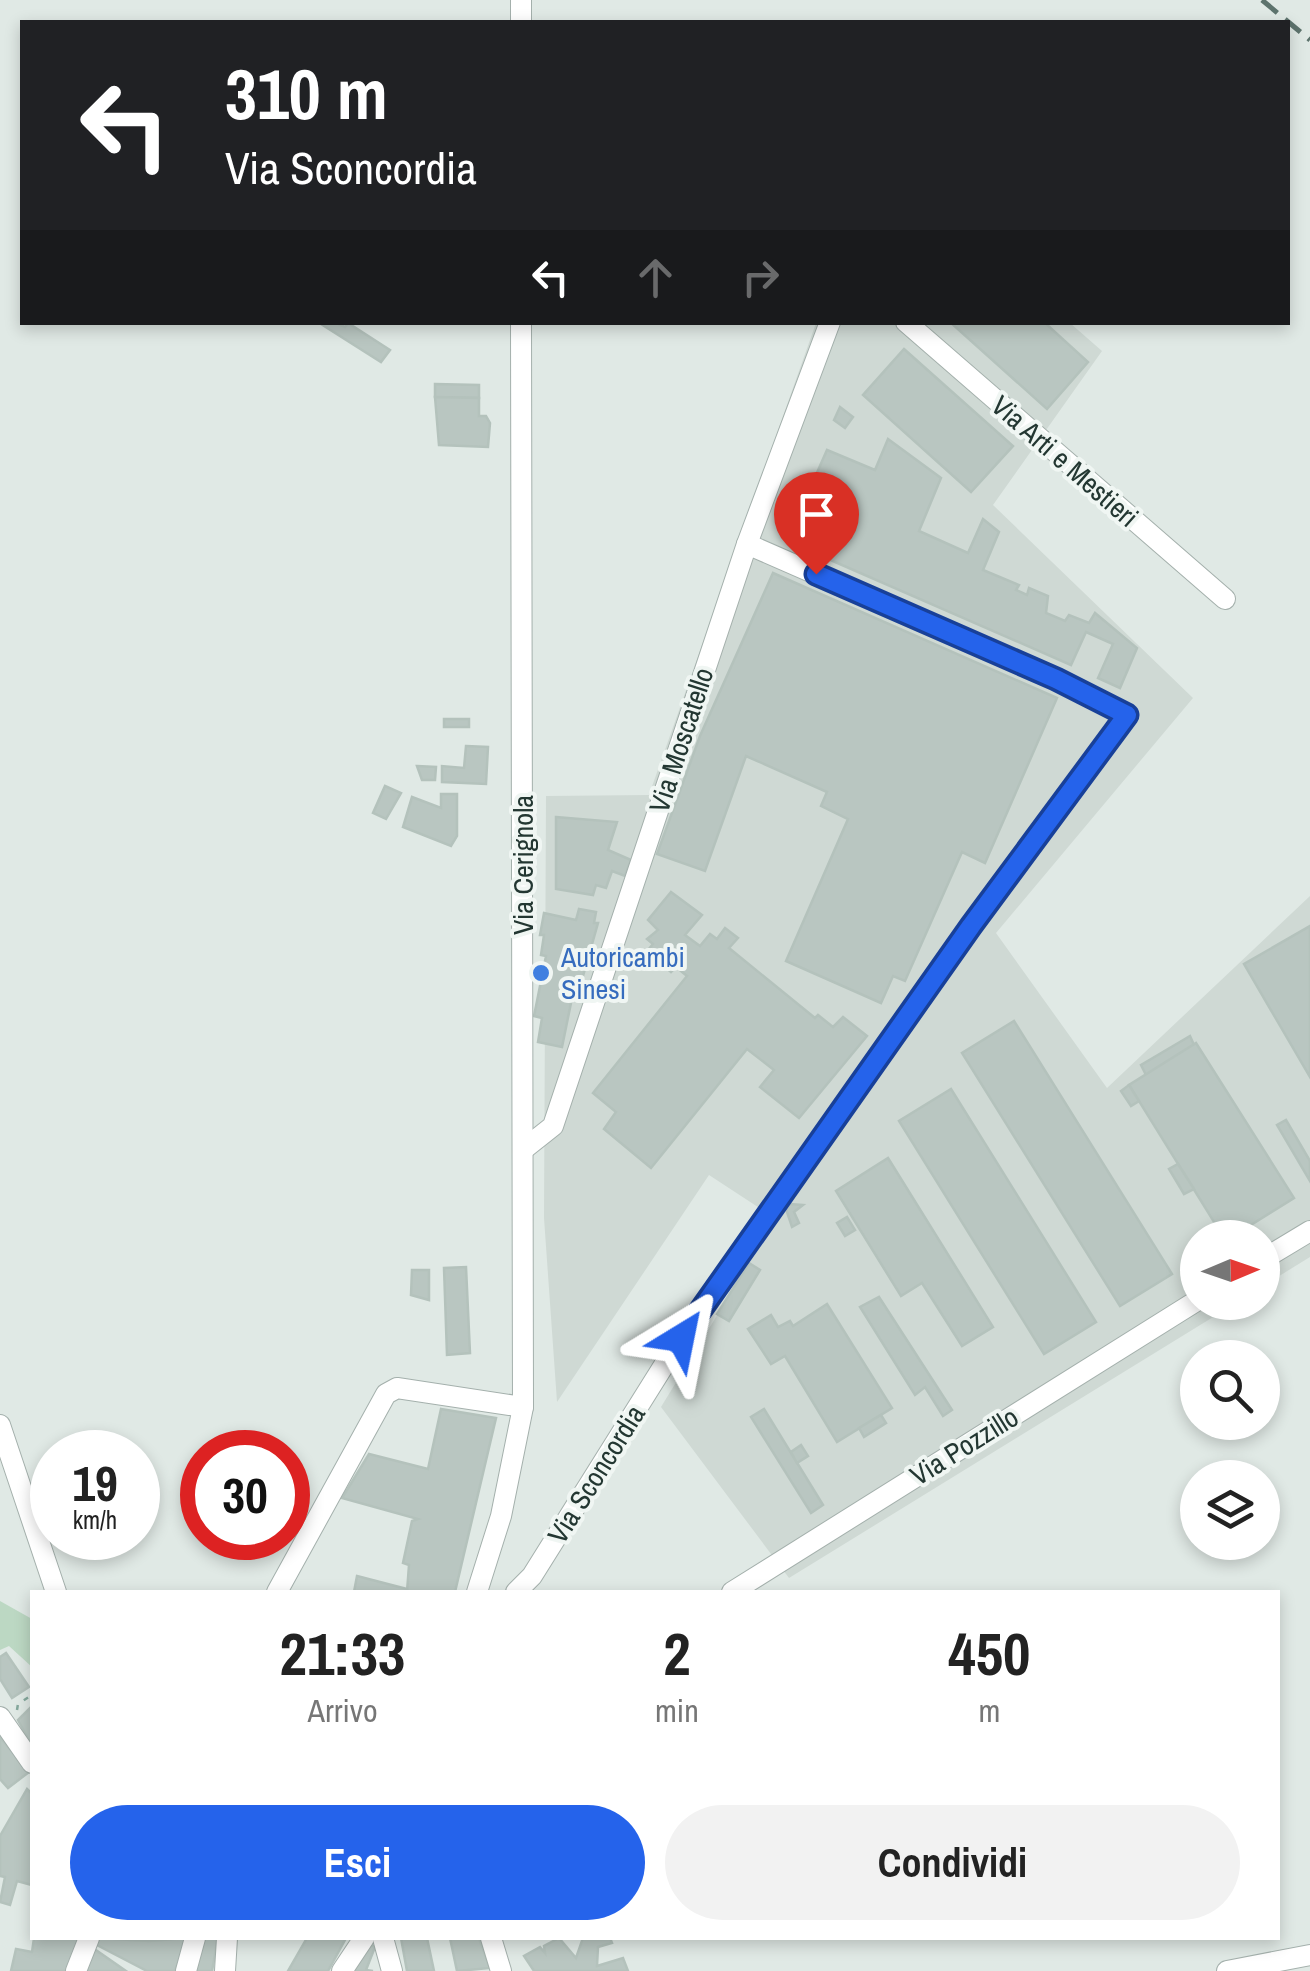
<!DOCTYPE html>
<html lang="it">
<head>
<meta charset="utf-8">
<style>
	:root { --surface:#fff; --page:#f2f2f2; --text:#222; --muted:#767676; --accent:#2563eb }
	body { margin:0; font-family:"Archivo Narrow",sans-serif; background:var(--page); color:var(--text); height:100vh; display:flex; flex-direction:column; font-size:38px; white-space:nowrap }
	* { box-sizing:border-box; margin:0 }
	p { font-size:32px; color:var(--muted) }
	.icon { flex:none; width:55px; height:55px; fill:none; stroke:currentColor; stroke-width:2; stroke-linecap:round; stroke-linejoin:round }
	.map { position:relative; flex:1; overflow:hidden }
	.panel { position:absolute; left:30px; top:1590px; width:1250px; height:350px; display:flex; flex-direction:column; background:var(--surface); border-radius:0px; box-shadow:0 5px 15px #0003 }
	.panel>* { flex:none }
	.banner { position:absolute; left:20px; top:20px; width:1270px; height:305px; border-radius:0px; box-shadow:0 5px 15px #0003; background:#202124; color:#fff; overflow:hidden }
	.needle { width:65px; rotate:88deg }
	.fabs { position:absolute; left:1180px; top:1220px; display:grid; gap:20px }
	.fabs a { display:grid; place-items:center; width:100px; height:100px; border-radius:50%; background:var(--surface); box-shadow:0 5px 15px #0003; font-size:50px }
	.speed { position:absolute; left:30px; top:1430px; display:flex; gap:20px; font-size:50px; font-weight:700; text-align:center }
	.speed>* { display:grid; place-content:center; width:130px; height:130px; border-radius:50%; background:var(--surface); box-shadow:0 5px 15px #0003; line-height:1 }
	.speed small { font-size:25px; font-weight:400 }
	.speed .limit { border:15px solid #d22; background:#fff; color:#111 }
	.pin { position:absolute; display:grid; place-items:center; width:85px; height:85px; color:#fff; margin:-102px -42px; border-radius:50% 50% 50% 0; rotate:-45deg; box-shadow:0 0 10px #0007 }
	.pin .icon { rotate:45deg }
	.me { position:absolute; width:110px; margin:-55px; rotate:35deg; stroke-linejoin:round; filter:drop-shadow(0 0 8px #0008) }
	.turn { display:flex; align-items:center; gap:35px; height:210px; padding:0 40px; font-size:45px }
	.turn .icon { width:130px; height:130px; stroke-width:2.5 }
	.turn b { display:block; font-size:70px; line-height:85px }
	.lanes { display:flex; align-items:center; height:95px; padding:0 40px; background:#0003; justify-content:center; gap:50px; direction:ltr }
	.lanes .off { opacity:.35 }
	.eta { display:flex; justify-content:space-evenly; align-items:center; height:170px; text-align:center }
	.eta b { font-size:60px; font-weight:700; line-height:70px }
	.primary-button { display:flex; gap:20px; margin-top:auto; padding:20px 40px }
	.primary-button a { flex:1; height:115px; border-radius:60px; background:var(--accent); color:#fff; font-size:40px; font-weight:700; line-height:115px; text-align:center }
	.primary-button a+a { background:var(--page); color:var(--text) }
	.map>svg:first-child { display:block }
	.built { fill:#cfd9d4 }
	.green { fill:#bcd8c3 }
	.building { fill:#b9c6c1; stroke:#b4c2bc; stroke-width:2.5 }
	.lines { fill:none; stroke-linecap:round; stroke-linejoin:round }
	.minor-casing { stroke:#a4b0ac; stroke-width:22 }
	.path { stroke:#85a99d; stroke-width:2.5; stroke-dasharray:5 8; stroke-linecap:butt }
	.minor { stroke:#fff; stroke-width:20 }
	.rail { stroke:#5d736d; stroke-width:5; stroke-dasharray:20 10; stroke-linecap:butt }
	.route-casing { stroke:#184099; stroke-width:25 }
	.route { stroke:#2563eb; stroke-width:18 }
	.shop-dot { fill:#3f7fe0; stroke:#f0f6f3; stroke-width:4 }
	.labels { text-anchor:middle; stroke-width:8; stroke-linejoin:round; paint-order:stroke }
	.street-label { font-size:28px; fill:#233732; stroke:#f0f6f3 }
	.shop-label { font-size:28px; fill:#366cbe; stroke:#f0f6f3; text-anchor:start }
</style>
</head>
<body>
<div class="map">
<svg width="1310" height="1971" viewBox="0 0 1310 1971">
	<rect width="100%" height="100%" fill="#e0e9e5"/>
	<polygon class="built" points="816,323 1070,323 1102,351 993,505 1193,698 996,933 1107,1088 1310,896 1310,1257 1263,1286 1262,1238 1198,1238 1198,1302 1236,1303 789,1578 661,1407 776,1219 709,1175 557,1402 544,1218 546,796 649,795"/>
	<polygon class="green" points="0,1601 32,1619 32,1667 9,1646 0,1650"/>
	<g class="building">
		<polygon points="334,322 345,327 348,323 390,350 381,362 321,324"/>
		<polygon points="950,322 1044,322 1088,362 1047,409"/>
		<polygon points="904,349 1013,446 971,492 863,395"/>
		<polygon points="435,384 479,385 479,398 435,397"/>
		<polygon points="435,397 479,398 479,416 486,416 490,423 488,447 439,445"/>
		<polygon points="840,407 853,417 845,428 834,420"/>
		<polygon points="888,439 941,478 919,531 968,553 983,519 999,532 983,570 1019,585 1016,590 1027,595 1029,588 1048,596 1046,613 1065,621 1069,615 1089,623 1095,613 1137,648 1120,688 1098,678 1113,644 1086,632 1071,665 787,541 827,450 875,470"/>
		<polygon points="773,573 1057,698 985,863 962,852 905,981 893,976 881,1003 786,961 848,819 821,806 827,792 746,756 705,871 657,854 700,736"/>
		<rect x="444" y="719" width="25" height="8"/>
		<polygon points="466,746 488,747 486,784 442,782 442,766 464,768"/>
		<polygon points="417,766 436,767 435,780 422,780"/>
		<polygon points="385,786 401,793 386,819 373,813"/>
		<polygon points="441,794 457,794 457,836 451,846 403,827 412,797 441,808"/>
		<polygon points="556,817 617,822 608,850 631,860 625,876 612,871 606,888 596,885 593,895 556,889"/>
		<polygon points="671,892 702,915 685,935 700,946 710,934 717,939 725,928 738,938 729,948 815,1018 818,1015 833,1027 843,1017 867,1036 799,1118 760,1087 774,1070 747,1049 651,1168 604,1129 616,1112 593,1093 687,976 676,967 671,972 647,951 653,944 647,939 658,930 648,920"/>
		<polygon points="579,909 596,912 594,923 598,923 581,983 571,1003 562,1047 538,1042 542,1018 534,1016 546,956 541,955 544,935 540,935 544,913 576,920"/>
		<polygon points="1310,926 1310,1077 1244,964"/>
		<polygon points="1014,1021 1172,1274 1120,1306 962,1053"/>
		<polygon points="1190,1036 1194,1045 1146,1075 1141,1065"/>
		<polygon points="1196,1043 1294,1198 1230,1238 1224,1238 1129,1085"/>
		<polygon points="1129,1085 1139,1101 1131,1106 1121,1091"/>
		<polygon points="951,1089 1096,1322 1044,1354 899,1121"/>
		<polygon points="1286,1120 1310,1161 1310,1181 1277,1125"/>
		<polygon points="888,1158 993,1327 962,1346 922,1283 901,1296 836,1191"/>
		<polygon points="1178,1164 1194,1189 1184,1194 1169,1169"/>
		<polygon points="790,1204 803,1205 794,1212 799,1223 792,1227 786,1209"/>
		<polygon points="847,1217 855,1230 845,1236 837,1223"/>
		<polygon points="749,1263 760,1270 729,1321 717,1314"/>
		<polygon points="466,1267 470,1353 447,1355 444,1268"/>
		<polygon points="412,1270 429,1270 429,1300 411,1295"/>
		<polygon points="879,1297 952,1410 943,1416 925,1387 915,1395 860,1307"/>
		<polygon points="827,1304 892,1408 837,1442 785,1356 771,1364 748,1329 771,1315 778,1327 790,1321 793,1326"/>
		<polygon points="441,1409 496,1418 455,1592 407,1592 409,1565 403,1563 412,1521 418,1519 342,1498 369,1454 428,1469"/>
		<polygon points="764,1409 823,1505 811,1513 751,1417"/>
		<polygon points="881,1415 886,1423 864,1437 859,1428"/>
		<polygon points="801,1445 808,1456 797,1463 791,1452"/>
		<polygon points="357,1576 407,1589 407,1592 354,1592"/>
		<polygon points="6,1653 29,1687 12,1698 0,1679 0,1657"/>
		<polygon points="32,1706 32,1746 18,1720"/>
		<polygon points="0,1737 29,1772 8,1788 0,1779"/>
		<polygon points="27,1789 32,1794 32,1885 17,1881 10,1905 0,1902 5,1877 0,1876 0,1836"/>
		<polygon points="34,1938 81,1938 71,1971 11,1971 16,1949 32,1952"/>
		<polygon points="95,1938 149,1941 188,1938 175,1971 147,1971 93,1943"/>
		<polygon points="201,1938 218,1938 212,1971 195,1971"/>
		<polygon points="307,1938 346,1938 328,1971 288,1971"/>
		<polygon points="401,1938 427,1938 434,1971 407,1971"/>
		<polygon points="450,1938 479,1938 490,1968 457,1971"/>
		<polygon points="559,1938 576,1958 583,1938 610,1938 612,1943 598,1947 597,1966 623,1958 628,1971 534,1971 524,1956 540,1947 545,1953 544,1946"/>
		<polygon points="366,1943 375,1947 366,1970 373,1971 346,1971"/>
		<polygon points="93,1948 126,1971 81,1971"/>
	</g>
	<g class="lines">
		<defs>
			<g id="minor">
				<polyline points="521,0 521,22"/>
				<polyline points="906,322 1225,599"/>
				<polyline points="524,1149 553,1126 747,544 830,322"/>
				<polyline points="1262,1260 1310,1231"/>
				<polyline points="0,1425 56,1592"/>
				<polyline points="277,1592 386,1394 397,1388 523,1407"/>
				<polyline points="477,1592 501,1516 523,1407 521,322"/>
				<polyline points="516,1592 532,1576 681,1338 971,926 1127,715 1056,679 747,544"/>
				<polyline points="732,1592 1198,1300"/>
				<polyline points="0,1717 32,1763"/>
				<polyline points="383,1938 392,1971"/>
				<polyline points="491,1938 501,1971"/>
				<polyline points="76,1971 89,1938"/>
				<polyline points="186,1971 195,1938"/>
				<polyline points="225,1971 227,1938"/>
				<polyline points="342,1971 364,1938"/>
				<polyline points="1227,1971 1310,1955"/>
			</g>
		</defs>
		<use href="#minor" class="minor-casing"/>
		<polyline class="path" points="17,1710 18,1704 32,1695"/>
		<use href="#minor" class="minor"/>
		<polyline class="rail" points="1262,0 1310,40"/>
	</g>
	<g class="lines">
		<defs>
			<polyline id="route" points="681,1338 971,926 1127,715 1056,679 816,574"/>
		</defs>
		<use href="#route" class="route-casing"/>
		<use href="#route" class="route"/>
	</g>
	<circle class="shop-dot" cx="541" cy="973" r="10"/>
	<g class="labels">
		<g class="street-label">
			<text transform="translate(1065 461) rotate(41)" y="10">Via Arti e Mestieri</text>
			<text transform="translate(681 740) rotate(-72)" y="10">Via Moscatello</text>
			<text transform="translate(523 865) rotate(-90)" y="10">Via Cerignola</text>
			<text transform="translate(964 1446) rotate(-32)" y="10">Via Pozzillo</text>
			<text transform="translate(596 1474) rotate(-58)" y="10">Via Sconcordia</text>
		</g>
		<g class="shop-label">
			<text x="561" y="967">Autoricambi<tspan x="561" dy="32">Sinesi</tspan></text>
		</g>
	</g>
</svg>
<div class="fabs">
<a><svg class="needle" viewBox="-14 -14 28 28"><path d="M0-13l5 13h-10z" fill="#e53935"/><path d="M0 13l5-13h-10z" fill="#767676"/></svg></a>
<a><svg class="icon" aria-label="search" viewBox="0 0 24 24"><circle cx="10" cy="10" r="6"/><path d="M15 15l6 6"/></svg></a>
<a><svg class="icon" aria-label="layers" viewBox="0 0 24 24"><path d="M12 4l9 5-9 5-9-5zM3 14l9 5 9-5"/></svg></a>
</div>
<div class="speed"><div>19<small>km/h</small></div><div class="limit">30</div></div>
<div class="pin" style="left:816px;top:574px;background:#d93025"><svg class="icon" aria-label="arrive" viewBox="0 0 24 24"><path d="M6 21V4h12l-3 4 3 4H6"/></svg></div>
<svg class="me" style="left:681px;top:1338px" viewBox="-20 -20 40 40"><path d="M0-17L14 15 0 8-14 15z" fill="#2563eb" stroke="#fff" stroke-width="4"/></svg>
<div class="banner">
<div class="turn"><svg class="icon" aria-label="left" viewBox="0 0 24 24"><path d="M17 20v-9H6M10 6l-5 5 5 5"/></svg><div><b>310 m</b>Via Sconcordia</div></div>
<div class="lanes"><svg class="icon" aria-label="left" viewBox="0 0 24 24"><path d="M17 20v-9H6M10 6l-5 5 5 5"/></svg><svg class="icon off" aria-label="ahead" viewBox="0 0 24 24"><path d="M12 20V5M6 11l6-6 6 6"/></svg><svg class="icon off" aria-label="right" viewBox="0 0 24 24"><path d="M7 20v-9h11M14 6l5 5-5 5"/></svg></div>
</div>
<section class="panel">
<div class="eta">
<div><b>21:33</b><p>Arrivo</p></div>
<div><b>2</b><p>min</p></div>
<div><b>450</b><p>m</p></div>
</div>
<div class="primary-button"><a>Esci</a><a>Condividi</a></div>
</section>
</div>
</body>
</html>
